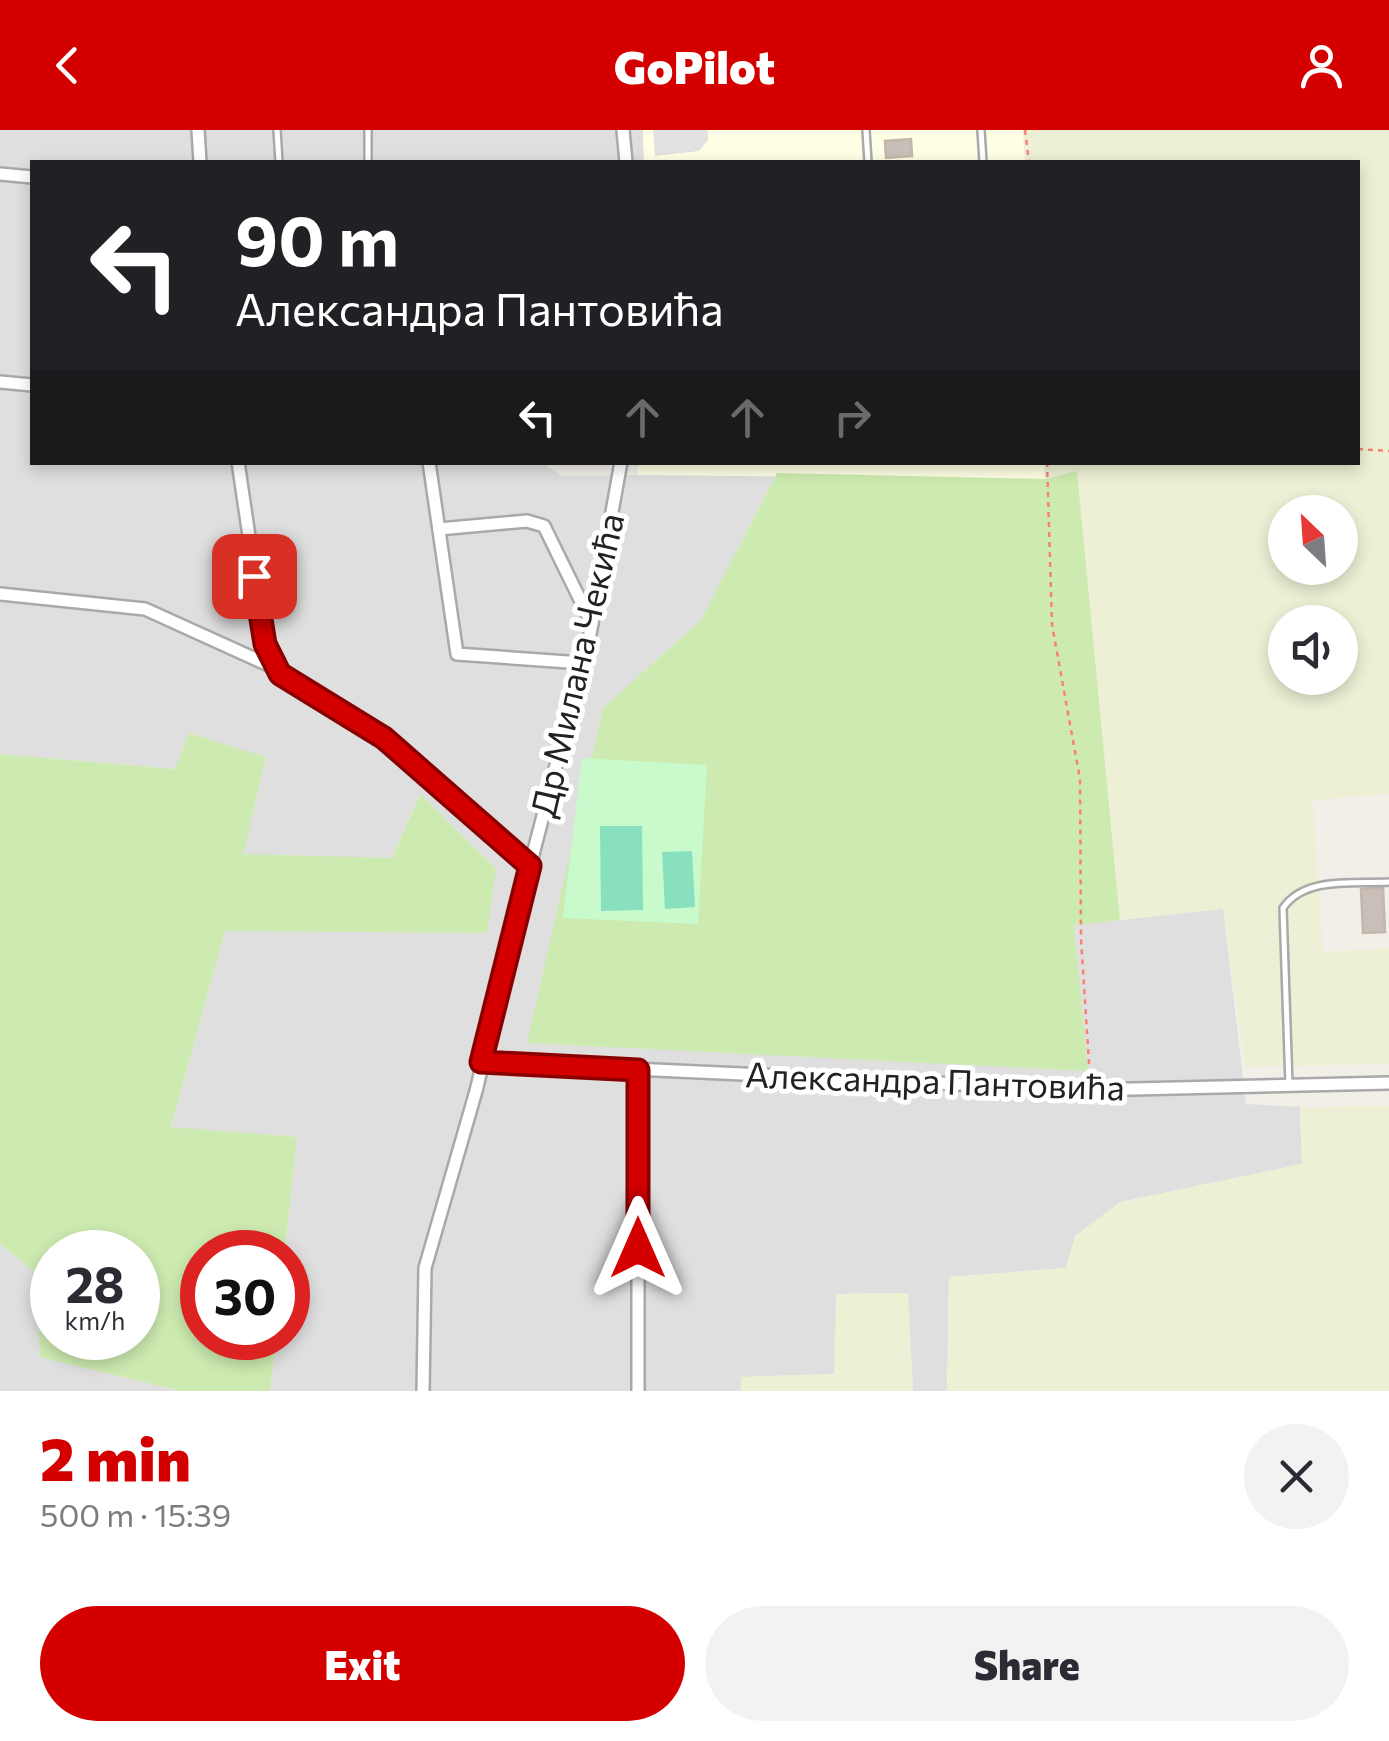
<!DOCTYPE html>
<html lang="en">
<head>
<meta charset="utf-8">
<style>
	:root { --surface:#fff; --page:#f2f2f3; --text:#2b2b33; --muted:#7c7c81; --accent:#d40000 }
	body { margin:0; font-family:Commissioner,sans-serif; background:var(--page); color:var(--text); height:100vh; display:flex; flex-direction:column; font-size:38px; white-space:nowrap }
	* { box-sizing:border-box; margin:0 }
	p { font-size:32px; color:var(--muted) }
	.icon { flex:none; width:55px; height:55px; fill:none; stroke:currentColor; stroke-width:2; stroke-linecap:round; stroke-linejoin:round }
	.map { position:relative; height:1261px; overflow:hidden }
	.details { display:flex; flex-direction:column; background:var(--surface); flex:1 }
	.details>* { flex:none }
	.banner { position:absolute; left:30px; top:30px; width:1330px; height:305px; border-radius:0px; box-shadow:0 5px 15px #0003; background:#202124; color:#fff; overflow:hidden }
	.needle { width:65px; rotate:335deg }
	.fabs { position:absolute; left:1268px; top:365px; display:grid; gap:20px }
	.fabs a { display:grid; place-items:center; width:90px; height:90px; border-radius:50%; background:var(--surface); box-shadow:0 5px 15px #0003; font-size:50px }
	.speed { position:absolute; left:30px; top:1100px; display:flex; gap:20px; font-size:50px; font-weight:700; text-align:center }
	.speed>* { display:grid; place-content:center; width:130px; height:130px; border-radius:50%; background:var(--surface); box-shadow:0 5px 15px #0003; line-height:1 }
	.speed small { font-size:25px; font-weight:400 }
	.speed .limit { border:15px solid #d22; background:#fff; color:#111 }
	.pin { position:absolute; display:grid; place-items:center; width:85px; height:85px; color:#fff; margin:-42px; border-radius:20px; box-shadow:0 5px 15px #0006 }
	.me { position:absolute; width:110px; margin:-55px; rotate:0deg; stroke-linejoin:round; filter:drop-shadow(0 0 8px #0008) }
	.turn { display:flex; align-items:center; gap:35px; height:210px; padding:0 40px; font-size:45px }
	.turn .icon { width:130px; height:130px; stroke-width:2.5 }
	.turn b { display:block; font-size:70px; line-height:85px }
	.lanes { display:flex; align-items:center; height:95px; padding:0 40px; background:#0003; justify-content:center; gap:50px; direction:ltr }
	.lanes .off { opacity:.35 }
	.round { display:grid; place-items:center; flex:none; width:105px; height:105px; border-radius:52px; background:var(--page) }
	.overview { display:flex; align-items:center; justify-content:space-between; height:170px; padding:0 40px }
	h1 { font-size:60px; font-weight:800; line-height:75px; color:var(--accent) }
	.primary-button { display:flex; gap:20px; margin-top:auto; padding:20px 40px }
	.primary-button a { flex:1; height:115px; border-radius:60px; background:var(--accent); color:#fff; font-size:40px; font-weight:800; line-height:115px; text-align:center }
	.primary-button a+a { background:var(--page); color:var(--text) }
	header { display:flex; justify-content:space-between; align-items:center; height:130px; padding:0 40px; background:var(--accent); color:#fff; font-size:45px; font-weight:800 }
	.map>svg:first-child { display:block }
	.residential { fill:#e0dfdf }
	.education { fill:#ffffe5 }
	.farmland { fill:#eef0d5; fill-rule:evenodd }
	.grass { fill:#cdebb0; fill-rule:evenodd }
	.park { fill:#c8facc }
	.pitch { fill:#88e0be }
	.parking { fill:#e2e2e2 }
	.building { fill:#c7bfb8; stroke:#c4b6ab; stroke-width:2.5 }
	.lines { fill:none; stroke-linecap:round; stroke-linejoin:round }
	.lane-casing { stroke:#a9a9a9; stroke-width:10 }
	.street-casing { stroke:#a9a9a9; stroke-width:16 }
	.path { stroke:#fa8072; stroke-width:2.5; stroke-dasharray:5 5; stroke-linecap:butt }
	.lane { stroke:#fff; stroke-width:5 }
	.street { stroke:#fff; stroke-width:11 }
	.route-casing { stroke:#8a0000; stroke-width:25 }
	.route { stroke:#d40000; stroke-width:18 }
	.labels { text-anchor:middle; stroke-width:10; stroke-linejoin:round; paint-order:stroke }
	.street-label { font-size:35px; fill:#222; stroke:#fff }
</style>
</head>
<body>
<header><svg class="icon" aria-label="back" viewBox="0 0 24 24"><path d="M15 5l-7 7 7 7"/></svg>GoPilot<svg class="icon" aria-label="person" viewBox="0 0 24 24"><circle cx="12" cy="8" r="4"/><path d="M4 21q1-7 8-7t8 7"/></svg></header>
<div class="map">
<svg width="1389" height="1261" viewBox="0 0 1389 1261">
	<rect width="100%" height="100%" fill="#f2efe9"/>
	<g class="residential">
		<polygon points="0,0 643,0 644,32 32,32 32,332 541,332 562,346 777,343 701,490 603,578 1087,941 1074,795 1223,778 1246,974 1300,977 1302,1034 1120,1072 1066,1138 949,1147 947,1261 913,1261 907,1163 837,1164 835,1244 741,1247 741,1261 270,1261 276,1208 288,1208 285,1122 297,1007 171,998 225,800 487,803 419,665 392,728 242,725 176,639 0,624"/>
		<polygon points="0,1113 36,1144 41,1227 180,1261 0,1261"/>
	</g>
	<g class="education">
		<polygon points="643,0 1023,0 1025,32 644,32"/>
		<polygon points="639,332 1044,332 1045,349 637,345"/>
	</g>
	<g class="farmland">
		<path d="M1023 0H1389V664L1313 670 1323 822 1389 818V934L1245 937 1223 779 1120 790 1077 342 1045 349 1044 333 1358 332V32H1025ZM1285 382H1340V438H1285ZM1285 492H1340V548H1285Z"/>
		<polygon points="1389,976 1389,1261 947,1261 949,1147 1066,1138 1075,1106 1120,1072 1302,1034 1300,977"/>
		<polygon points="908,1163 913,1261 741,1261 741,1247 834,1244 836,1164"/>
	</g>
	<g class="grass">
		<polygon points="1077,341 1120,790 1074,795 1088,941 527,913 603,578 701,490 777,343 1045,349"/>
		<path d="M189 603 266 627 243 724 392 728 420 664 496 739 487 803 225 801 171 997 297 1007 285 1122H202V1208H276L270 1261H180L40 1227 36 1144 0 1113V624L175 639ZM52 1122H138V1208H52Z"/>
	</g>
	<polygon class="park" points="582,628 707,635 698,794 563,788"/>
	<g class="pitch">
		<polygon points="600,696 642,696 643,780 601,781"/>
		<polygon points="692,721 695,777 665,779 662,722"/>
	</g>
	<polygon class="parking" points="653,0 708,0 708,10 699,21 655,26"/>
	<g class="building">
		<polygon points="911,9 912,26 886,28 885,11"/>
		<polygon points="1383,758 1385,802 1363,803 1361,759"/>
	</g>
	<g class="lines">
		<defs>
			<g id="lane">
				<polyline points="277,0 279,32"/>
				<polyline points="368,0 368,32"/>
				<polyline points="866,0 868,32"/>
				<polyline points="981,0 983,32"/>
				<path d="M1289 955 1283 778C1305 746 1354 754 1389 752"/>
			</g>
			<g id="street">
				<polyline points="198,0 200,32"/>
				<polyline points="623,0 626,32"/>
				<polyline points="0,44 32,47"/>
				<polyline points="0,252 32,255"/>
				<polyline points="238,332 265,514 279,543 384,607 530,736 476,961 425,1138 423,1261"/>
				<polyline points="429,332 457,524 582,533"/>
				<polyline points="439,399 527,391 544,396 592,494"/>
				<polyline points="0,464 145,479 275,538"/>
				<polyline points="530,736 590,504 621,332"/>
				<polyline points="481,932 1091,960 1389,953"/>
				<polyline points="638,940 638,1261"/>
			</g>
		</defs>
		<use href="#lane" class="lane-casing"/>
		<use href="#street" class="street-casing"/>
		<g class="path">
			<polyline points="1025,0 1029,32"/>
			<polyline points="1358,319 1389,321"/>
			<polyline points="1047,332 1052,495 1080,649 1081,809 1090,948"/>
		</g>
		<use href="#lane" class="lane"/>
		<use href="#street" class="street"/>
	</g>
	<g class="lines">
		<defs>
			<polyline id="route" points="254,446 265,514 280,544 384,608 530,736 481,932 638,940 638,1118"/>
		</defs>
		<use href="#route" class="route-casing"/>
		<use href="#route" class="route"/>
	</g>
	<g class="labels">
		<g class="street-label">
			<text transform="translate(578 535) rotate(-77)" y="12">Др Милана Чекића</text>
			<text transform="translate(935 952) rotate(2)" y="12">Александра Пантовића</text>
		</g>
	</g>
</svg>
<div class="fabs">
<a><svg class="needle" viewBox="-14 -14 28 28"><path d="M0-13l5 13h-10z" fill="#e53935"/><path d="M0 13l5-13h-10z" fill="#7c7c81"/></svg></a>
<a><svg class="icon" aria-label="sound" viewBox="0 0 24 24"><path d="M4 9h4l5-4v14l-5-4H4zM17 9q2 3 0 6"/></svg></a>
</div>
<div class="speed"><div>28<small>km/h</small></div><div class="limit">30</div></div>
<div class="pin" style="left:254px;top:446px;background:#d93025"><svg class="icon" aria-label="arrive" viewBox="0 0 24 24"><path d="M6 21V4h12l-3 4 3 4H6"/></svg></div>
<svg class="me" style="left:638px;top:1118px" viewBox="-20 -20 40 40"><path d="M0-17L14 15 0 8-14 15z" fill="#d40000" stroke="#fff" stroke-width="4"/></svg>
<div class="banner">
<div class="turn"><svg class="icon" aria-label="left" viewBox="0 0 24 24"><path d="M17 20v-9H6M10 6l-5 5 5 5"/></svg><div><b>90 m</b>Александра Пантовића</div></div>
<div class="lanes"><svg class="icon" aria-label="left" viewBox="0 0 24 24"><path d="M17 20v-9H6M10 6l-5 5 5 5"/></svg><svg class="icon off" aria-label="ahead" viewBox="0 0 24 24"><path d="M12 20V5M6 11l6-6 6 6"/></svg><svg class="icon off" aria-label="ahead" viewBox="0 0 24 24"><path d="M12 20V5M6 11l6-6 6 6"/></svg><svg class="icon off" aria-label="right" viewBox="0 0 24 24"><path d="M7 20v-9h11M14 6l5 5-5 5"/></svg></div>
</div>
</div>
<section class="details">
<div class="overview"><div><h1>2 min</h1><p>500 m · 15:39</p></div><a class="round"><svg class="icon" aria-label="close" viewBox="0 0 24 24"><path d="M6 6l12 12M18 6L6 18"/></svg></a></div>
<div class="primary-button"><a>Exit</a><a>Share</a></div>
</section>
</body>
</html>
